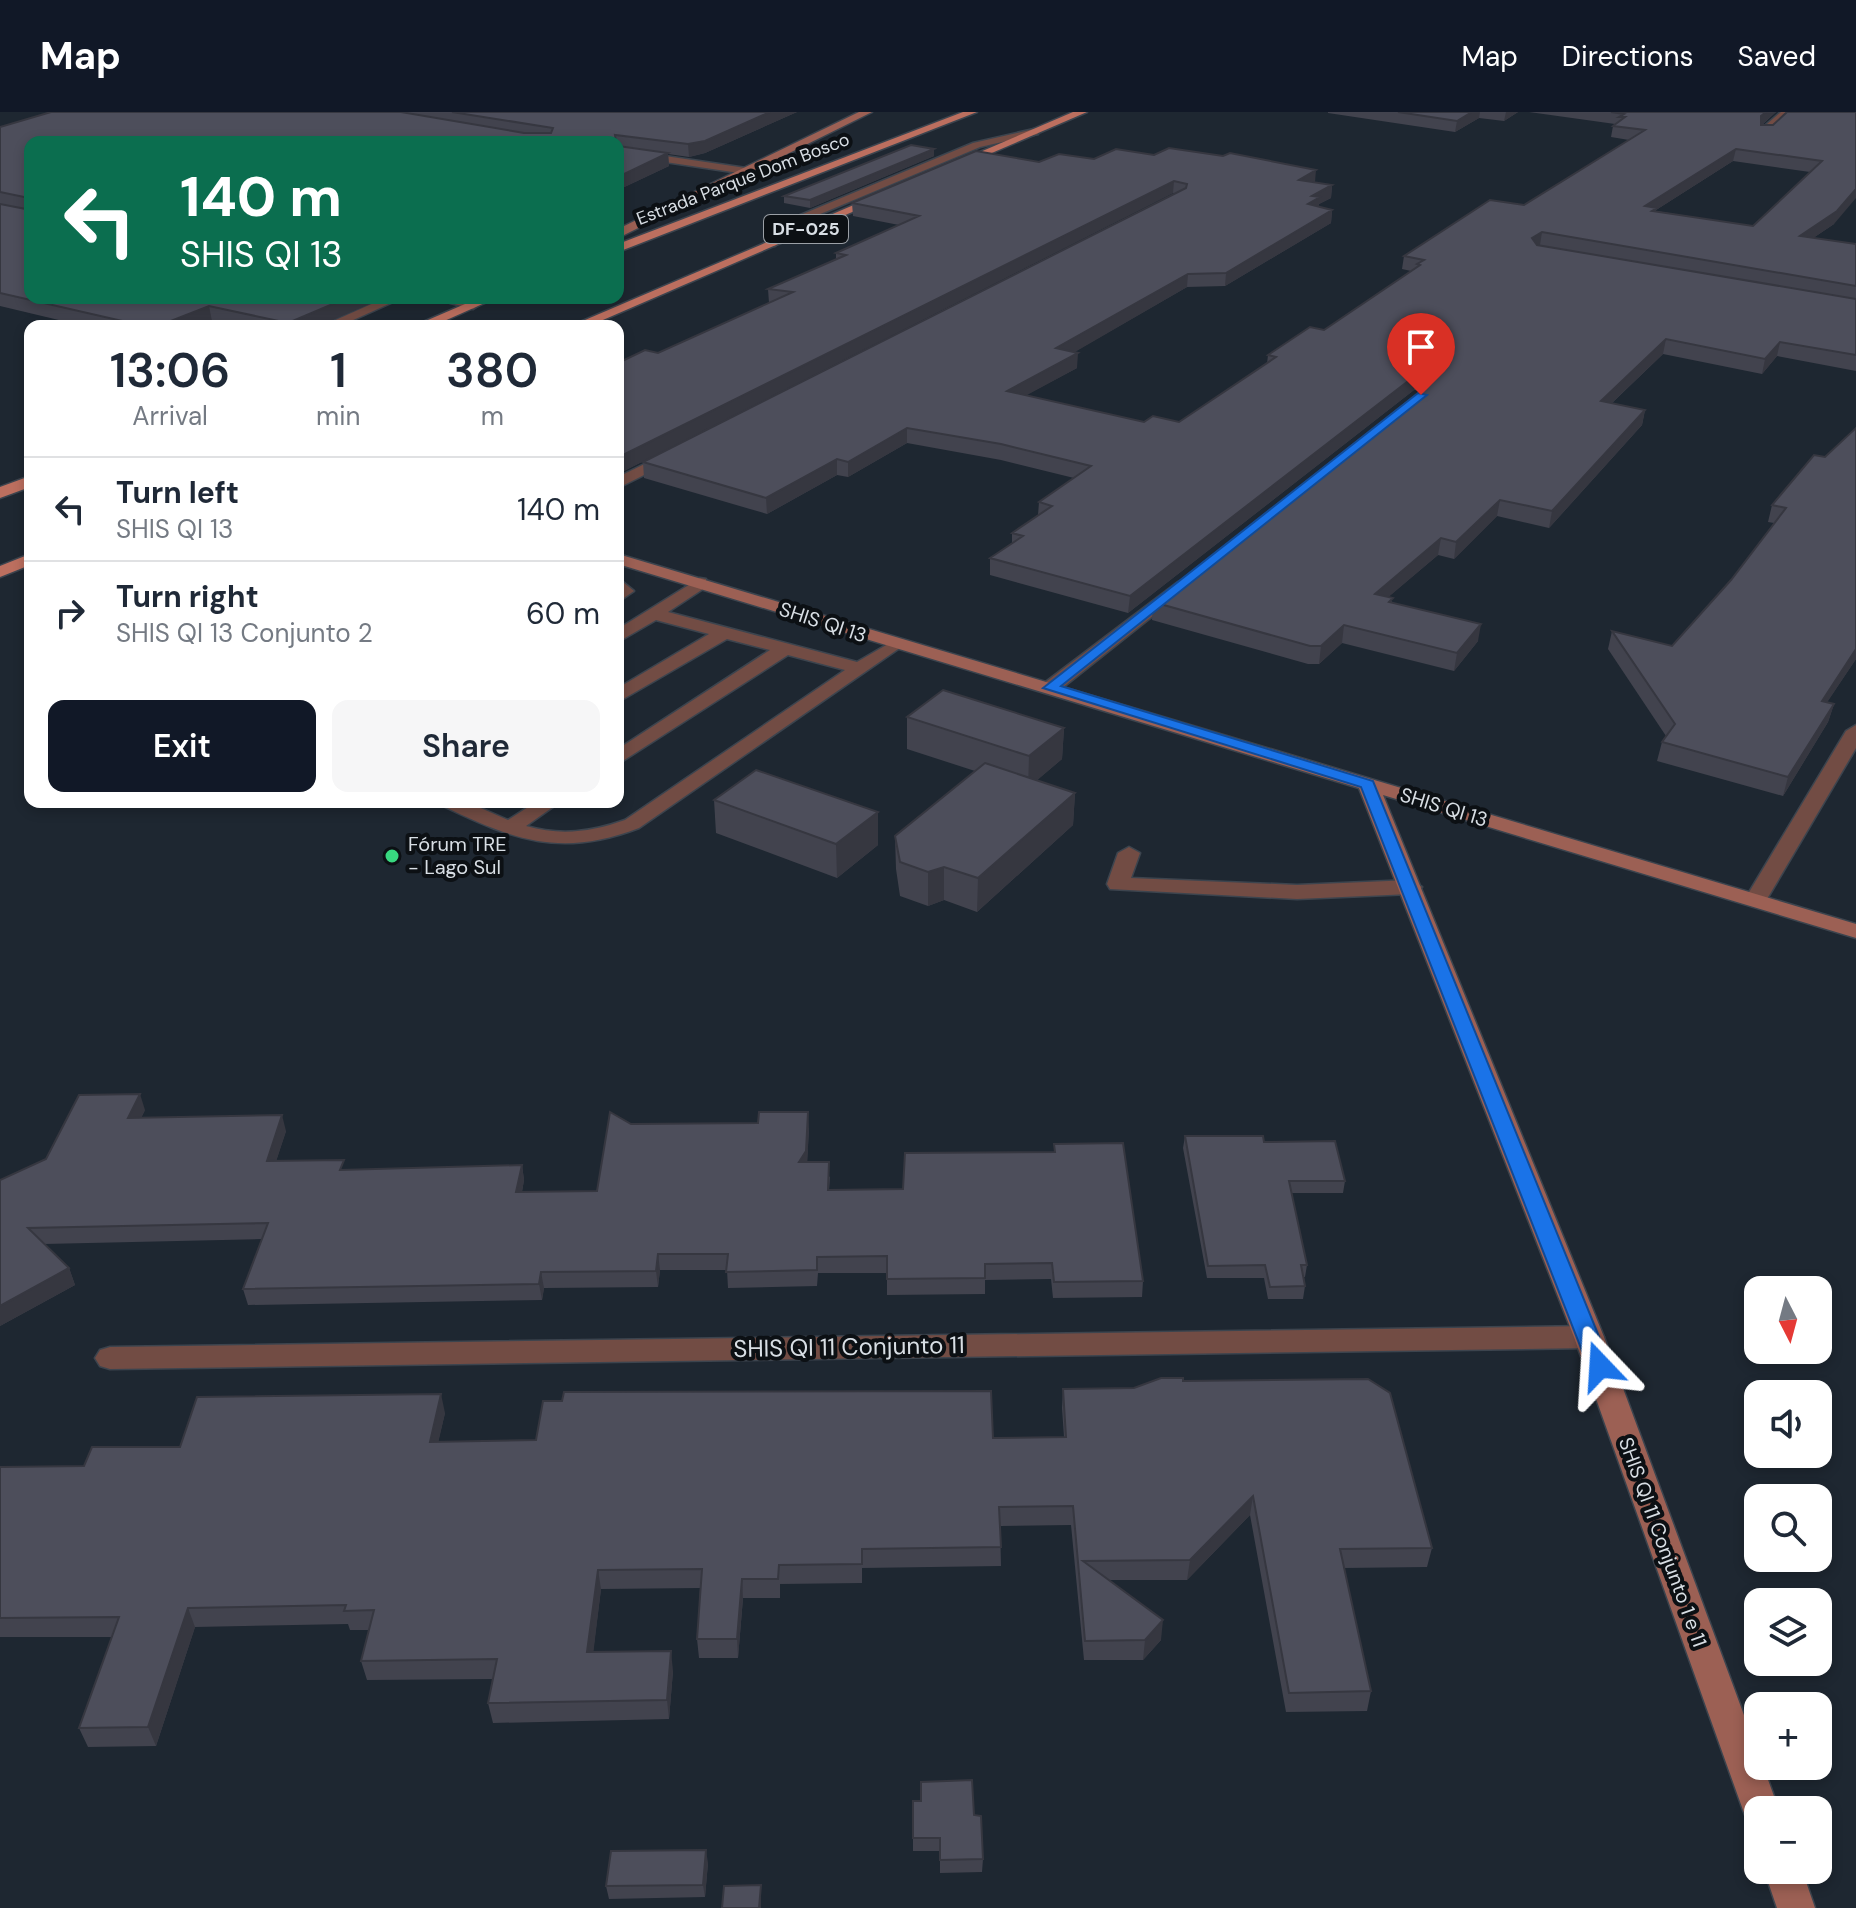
<!DOCTYPE html>
<html lang="en">
<head>
<meta charset="utf-8">
<style>
	:root { --surface:#fff; --page:#f6f6f7; --text:#1f2937; --muted:#747a83; --line:#e0e1e3; --accent:#111827 }
	body { margin:0; font-family:"DM Sans",sans-serif; background:var(--page); color:var(--text); height:100vh; display:flex; flex-direction:column; font-size:30px; white-space:nowrap }
	* { box-sizing:border-box; margin:0 }
	p { font-size:26px; color:var(--muted) }
	.icon { flex:none; width:44px; height:44px; fill:none; stroke:currentColor; stroke-width:2; stroke-linecap:round; stroke-linejoin:round }
	.map { position:relative; flex:1; overflow:hidden }
	.drawer { position:absolute; left:24px; top:208px; width:600px; height:488px; display:flex; flex-direction:column; background:var(--surface); border-radius:16px; box-shadow:0 4px 12px #0003 }
	.drawer>* { flex:none }
	.hud { position:absolute; left:24px; top:24px; width:600px; height:168px; border-radius:16px; box-shadow:0 4px 12px #0003; background:#0b6e4f; color:#fff; overflow:hidden }
	.needle { width:52px; rotate:174deg }
	.buttons { position:absolute; left:1744px; top:1164px; display:grid; gap:16px }
	.buttons a { display:grid; place-items:center; width:88px; height:88px; border-radius:16px; background:var(--surface); box-shadow:0 4px 12px #0003; font-size:40px }
	.pin { position:absolute; display:grid; place-items:center; width:68px; height:68px; color:#fff; margin:-82px -34px; border-radius:50% 50% 50% 0; rotate:-45deg; box-shadow:0 0 8px #0007 }
	.pin .icon { rotate:45deg }
	.me { position:absolute; width:88px; margin:-44px; rotate:340deg; stroke-linejoin:round; filter:drop-shadow(0 0 6px #0008) }
	.turn { display:flex; align-items:center; gap:28px; height:168px; padding:0 24px; font-size:36px }
	.turn .icon { width:104px; height:104px; stroke-width:2.5 }
	.turn b { display:block; font-size:56px; line-height:68px }
	.eta { display:flex; justify-content:space-evenly; align-items:center; height:136px; text-align:center }
	.eta b { font-size:48px; font-weight:600; line-height:56px }
	.cta { display:flex; gap:16px; margin-top:auto; padding:16px 24px }
	.cta a { flex:1; height:92px; border-radius:16px; background:var(--accent); color:#fff; font-size:32px; font-weight:600; line-height:92px; text-align:center }
	.cta a+a { background:var(--page); color:var(--text) }
	ul { padding:0; list-style:none }
	li { display:flex; align-items:center; gap:24px; height:104px; padding:0 24px; border-top:2px solid var(--line) }
	li div { flex:1 }
	li b { display:block; font-size:30px }
	li em { font-style:normal }
	header { display:flex; align-items:center; gap:48px; box-sizing:border-box; height:112px; padding:0 40px; background:var(--accent); color:#fff }
	header strong { font-size:38px }
	nav { display:flex; gap:44px; margin-inline-start:auto; font-size:28px }
	.map>svg:first-child { display:block }
	.lines { fill:none; stroke-linecap:round; stroke-linejoin:round }
	.lane-casing { stroke:#3c444e; stroke-width:3 }
	.street-casing { stroke:#3c444e; stroke-width:3 }
	.secondary-casing { stroke:#3c444e; stroke-width:3 }
	.primary-casing { stroke:#3c444e; stroke-width:3 }
	.lane { fill:#724c44; fill-rule:evenodd }
	.street { fill:#724c44; fill-rule:evenodd }
	.secondary { fill:#9c6054; fill-rule:evenodd }
	.primary { fill:#bc6f5f; fill-rule:evenodd }
	.wall { fill:#42434e; fill-rule:evenodd }
	.shaded-wall { fill:#363740 }
	.building { fill:#4d4e5b; stroke:#363740; stroke-width:2; fill-rule:evenodd }
	.route { fill:#1a73e8; stroke:#114b97; stroke-width:2 }
	.poi-dot { fill:#38d880; stroke:#0c1014; stroke-width:3 }
	.labels { text-anchor:middle; stroke-width:8; stroke-linejoin:round; paint-order:stroke }
	.far-street-label { font-size:18px; fill:#d8dee4; stroke:#0c1014 }
	.shield { fill:#0c1014; stroke:#9ba0a6; stroke-width:2 }
	.shield-label { font-size:18px; font-weight:bold; fill:#d8dee4 }
	.street-label { font-size:20px; fill:#d8dee4; stroke:#0c1014 }
	.poi-label { font-size:20px; fill:#d8dee4; stroke:#0c1014; text-anchor:start }
	.near-street-label { font-size:24px; fill:#d8dee4; stroke:#0c1014 }
</style>
</head>
<body>
<header>
<strong>Map</strong>
<nav><a>Map</a><a>Directions</a><a>Saved</a></nav>
</header>
<div class="map">
<svg width="1856" height="1796" viewBox="0 0 1856 1796">
	<rect width="100%" height="100%" fill="#1e2731"/>
	<g class="lines">
		<defs>
			<g id="lane">
				<polygon points="1034,17 1038,22 980,35 787,116 775,134 765,131 779,112 973,31"/>
				<polygon points="385,186 402,186 340,214 322,214"/>
				<polygon points="618,466 634,479 618,490"/>
				<path d="M700 466 706 467V475L668 500 857 550 895 528 904 533 639 716C561 746 514 728 443 694L440 690H467L508 708 536 690H560L526 714C561 724 591 720 625 708L845 558 788 543 618 652V637L770 538 727 527 618 590V576L709 522 656 508 618 530V517Z"/>
				<polygon points="1129,735 1140,741 1131,766 1297,773 1411,768 1422,775 1411,782 1297,787 1110,777 1107,772 1118,741"/>
			</g>
			<g id="street">
				<polygon points="1781,0 1792,0 1768,22 1760,22 1760,18"/>
				<polygon points="618,37 746,56 751,59 746,62 618,43"/>
				<polygon points="432,186 457,186 479,193 473,197"/>
				<polygon points="673,338 681,343 678,346 618,376 618,365"/>
				<polygon points="1178,470 1184,471 1184,479 1057,580 1043,580 1043,572"/>
				<polygon points="1856,613 1856,636 1767,787 1764,792 1748,792 1745,787 1846,619"/>
				<polygon points="1589,1214 1599,1217 1604,1225 1599,1233 1589,1236 110,1257 100,1254 95,1246 100,1238 110,1235"/>
			</g>
			<g id="secondary">
				<polygon points="859,0 872,0 618,126 618,117"/>
				<polygon points="618,442 1856,812 1856,826 1383,683 1604,1225 1758,1641 1758,1654 1763,1654 1779,1698 1758,1698 1758,1714 1748,1710 1743,1698 1574,1225 1359,676 618,452"/>
				<polygon points="1764,1758 1802,1758 1815,1796 1777,1796"/>
			</g>
			<g id="primary">
				<polygon points="963,0 977,0 618,140 618,132"/>
				<polygon points="1073,0 1087,0 959,55 950,53"/>
				<polygon points="877,83 887,85 589,214 571,214"/>
				<polygon points="479,186 496,186 433,214 414,214"/>
				<polygon points="30,364 30,375 0,386 0,375"/>
				<polygon points="30,442 30,453 0,465 0,454"/>
			</g>
		</defs>
		<use href="#lane" class="lane-casing"/>
		<use href="#street" class="street-casing"/>
		<use href="#secondary" class="secondary-casing"/>
		<use href="#primary" class="primary-casing"/>
		<use href="#lane" class="lane"/>
		<use href="#street" class="street"/>
		<use href="#secondary" class="secondary"/>
		<use href="#primary" class="primary"/>
	</g>
	<g class="wall">
		<polygon points="51,0 797,0 705,41 689,45 668,42 669,54 618,78 618,30 30,30 30,186 384,186 318,214 237,214 212,209 199,214 84,214 0,194 0,15"/>
		<polygon points="1328,0 1518,0 1504,9 1479,6 1455,20 1328,1"/>
		<path d="M1529 0H1776L1762 13H1773L1856 0 1834 112 1813 126 1856 132V259L1777 244 1762 262 1663 242 1612 291 1645 298 1642 313 1549 416 1497 404 1454 447 1438 443 1388 485 1393 491 1478 529 1454 559 1342 531 1319 552H1308L1152 508 1153 490 1421 279 1414 278 1128 501 990 463V446L1012 431V421L1038 403 1039 390 1074 366 1001 348 907 331 848 365 837 363 767 402 644 366 643 350 1175 82 1173 81 622 360 618 358V251L658 241 769 191 768 177 836 147V141L899 113 853 104 852 91 1039 50 1094 47 1315 70 1332 73 1331 86 1319 92 1318 95 1332 98 1331 111 1225 174 1187 175 1074 240 1077 256 1026 283 1144 310H1179L1267 252 1268 243 1324 218 1411 159 1402 157 1404 144 1524 93 1629 28 1611 25 1613 14 1615 12ZM1733 49 1810 60 1753 114 1656 99V98Z"/>
		<polygon points="934,37 934,44 810,96 784,91 784,84"/>
		<polygon points="1856,316 1856,547 1827,590 1834,592 1828,610 1783,684 1657,649 1662,630 1666,624 1608,537 1612,519 1672,534 1731,468 1774,411 1768,410 1772,393"/>
		<polygon points="907,605 1064,616 1062,647 1037,668 1075,681 1073,713 977,800 944,788 928,794 900,784 896,757 895,724 975,659 907,637"/>
		<polygon points="714,688 878,700 878,733 837,766 716,721"/>
		<polygon points="145,998 141,1006 286,1019 276,1049 346,1058 522,1053 524,1068 522,1080 597,1079 631,1012 809,1016 807,1050 830,1065 829,1078 903,1077 1054,1040 1054,1032 1143,1169 1142,1185 1053,1186 1051,1167 985,1168 985,1182 887,1183 887,1161 818,1161 817,1174 728,1176 727,1158 660,1158 658,1175 544,1176 542,1188 248,1193 243,1177 262,1127 44,1132 69,1156 75,1173 0,1214 46,1047"/>
		<polygon points="1185,1024 1264,1030 1345,1069 1343,1081 1291,1081 1307,1153 1305,1165 1304,1165 1305,1174 1303,1187 1268,1187 1264,1166 1207,1166 1183,1036"/>
		<polygon points="1183,1269 1432,1436 1427,1455 1344,1456 1371,1579 1367,1599 1286,1600 1250,1403 1187,1468 1109,1468 1161,1528 1143,1548 1084,1548 1071,1413 1000,1414 1001,1454 862,1456 862,1471 780,1472 780,1486 743,1486 738,1546 699,1546 697,1527 700,1476 601,1477 593,1540 673,1559 669,1607 493,1611 488,1591 493,1567 367,1568 361,1549 369,1518 350,1518 348,1512 195,1515 156,1634 88,1635 79,1616 112,1525 0,1525 0,1355 84,1354 180,1335 445,1301 438,1330 1064,1325 1062,1296 1063,1277 1134,1276"/>
		<polygon points="913,1689 974,1703 983,1747 982,1760 940,1761 940,1739 913,1739"/>
		<polygon points="708,1751 705,1785 609,1787 606,1774"/>
	</g>
	<g class="shaded-wall">
		<polygon points="770,0 797,0 705,41 689,45 688,32"/>
		<polygon points="1472,0 1480,0 1479,6 1455,20 1457,9"/>
		<polygon points="1506,0 1518,0 1504,9"/>
		<polygon points="1766,0 1776,0 1758,16 1761,4"/>
		<polygon points="934,37 934,44 810,96 810,88"/>
		<polygon points="1736,37 1733,49 1656,98 1654,108 1645,94"/>
		<polygon points="668,41 669,54 618,78 618,65"/>
		<polygon points="1316,58 1315,70 1299,68"/>
		<polygon points="1174,69 1173,81 622,360 621,344"/>
		<polygon points="1332,73 1331,86 1319,92 1318,98 1308,92 1312,84"/>
		<polygon points="1856,77 1856,86 1834,112 1797,137 1800,124"/>
		<polygon points="1332,98 1331,111 1225,174 1226,161"/>
		<polygon points="1542,120 1540,133 1530,139 1532,126"/>
		<polygon points="1188,162 1187,175 1056,251 1056,236"/>
		<polygon points="347,186 384,186 318,214 289,214 288,211"/>
		<polygon points="209,194 212,209 199,214 158,214"/>
		<polygon points="1666,227 1663,242 1598,304 1601,289"/>
		<polygon points="1780,230 1777,244 1762,262 1765,247"/>
		<polygon points="1078,241 1077,256 1007,294 1007,279"/>
		<polygon points="1416,263 1414,278 1128,501 1130,484"/>
		<polygon points="1645,298 1642,313 1549,416 1552,399"/>
		<polygon points="907,316 907,331 848,365 848,350"/>
		<polygon points="837,347 837,363 767,402 766,386"/>
		<polygon points="1500,388 1497,404 1454,447 1456,430"/>
		<polygon points="1441,426 1438,443 1372,499 1375,482"/>
		<polygon points="1481,512 1478,529 1454,559 1457,541"/>
		<polygon points="1344,513 1342,531 1319,552 1321,534"/>
		<polygon points="1856,537 1856,547 1816,607 1822,589"/>
		<polygon points="1834,592 1828,610 1783,684 1788,665"/>
		<polygon points="1064,616 1062,647 1028,676 1029,644"/>
		<polygon points="1075,681 1073,713 977,800 978,766"/>
		<polygon points="878,700 878,733 837,766 836,732"/>
		<polygon points="944,755 944,788 928,794 928,760"/>
		<polygon points="140,982 145,998 133,1022 128,1006"/>
		<polygon points="808,1000 809,1016 807,1055 799,1050"/>
		<polygon points="282,1003 286,1019 271,1065 267,1049"/>
		<polygon points="522,1053 524,1068 519,1096 516,1080"/>
		<polygon points="658,1142 660,1158 658,1175 656,1159"/>
		<polygon points="69,1156 75,1173 0,1214 0,1194"/>
		<polygon points="541,1160 544,1176 542,1188 539,1172"/>
		<polygon points="441,1282 445,1301 434,1349 430,1330"/>
		<polygon points="1253,1384 1250,1403 1187,1468 1190,1448"/>
		<polygon points="598,1458 601,1477 591,1560 587,1540"/>
		<polygon points="742,1467 743,1486 738,1546 737,1527"/>
		<polygon points="188,1496 195,1515 156,1634 148,1615"/>
		<polygon points="1163,1508 1161,1528 1143,1548 1145,1528"/>
		<polygon points="671,1539 673,1559 669,1607 667,1588"/>
		<polygon points="706,1738 708,1751 705,1785 703,1773"/>
		<polygon points="761,1773 761,1796 759,1796"/>
	</g>
	<g class="building">
		<polygon points="51,0 401,0 524,21 551,21 553,16 452,0 770,0 705,29 688,32 615,23 616,30 30,30 30,186 347,186 288,211 209,194 158,214 144,214 0,181 0,92 26,97 29,86 0,80 0,15"/>
		<polygon points="1398,0 1472,0 1457,9"/>
		<path d="M1611 0H1766L1761 4V13H1773L1787 0H1856V77L1837 99 1800 124 1856 132V174L1542 120 1532 126 1537 133 1856 187V243L1780 230 1765 247 1666 227 1601 289 1645 298 1552 399 1500 388 1456 430 1441 426 1375 482 1393 486 1389 490 1481 512 1457 541 1344 513 1321 534H1310L1153 490 1432 270 1431 265 1416 263 1130 484 990 446 1023 424 1012 421 1052 394 1039 390 1091 354 1001 332 907 316 848 350 837 347 766 386 643 350 1186 76 1187 72 1174 69 621 344 618 343V251L645 238 658 241 793 180 768 177 846 143 836 141 919 104 852 91 976 39 1039 50 1059 42 1094 47 1116 37 1154 43 1169 36 1223 44 1230 41 1316 58 1299 68 1332 73 1312 84 1320 85 1308 92 1332 98 1226 161 1188 162 1056 236 1078 241 1007 279 1144 310 1153 304 1179 310 1276 245 1268 243 1310 215 1324 218 1420 153 1417 152 1424 148 1404 144 1490 88 1524 93 1645 18 1613 14 1625 5H1619L1624 2ZM1736 37 1822 49 1753 114 1652 99 1657 96 1645 94Z"/>
		<polygon points="911,33 934,37 810,88 784,84"/>
		<polygon points="618,34 668,41 618,65"/>
		<polygon points="1856,316 1856,537 1822,589 1834,592 1788,665 1662,630 1675,612 1612,519 1672,534 1731,468 1786,396 1772,393 1814,343 1825,345"/>
		<polygon points="943,578 1064,616 1029,644 907,605"/>
		<polygon points="985,651 1075,681 978,766 944,755 928,760 900,750 895,724"/>
		<polygon points="756,658 878,700 836,732 714,688"/>
		<polygon points="140,982 128,1006 282,1003 267,1049 344,1048 340,1058 522,1053 516,1080 597,1079 610,1000 631,1012 758,1011 759,1000 808,1000 806,1039 799,1050 829,1050 828,1078 903,1077 905,1041 1055,1040 1054,1032 1123,1031 1143,1169 1054,1170 1052,1151 985,1152 985,1166 887,1167 887,1144 817,1145 817,1158 726,1160 728,1142 658,1142 656,1159 541,1160 539,1172 243,1177 268,1111 28,1116 69,1156 0,1194 0,1068 46,1047 79,983"/>
		<polygon points="1185,1024 1263,1024 1264,1030 1335,1029 1345,1069 1289,1069 1307,1153 1301,1153 1305,1174 1270,1175 1265,1153 1208,1154"/>
		<polygon points="1161,1266 1183,1266 1183,1269 1368,1267 1390,1281 1432,1436 1340,1437 1371,1579 1289,1581 1253,1384 1190,1448 1083,1449 1163,1508 1145,1528 1085,1529 1073,1394 999,1395 1001,1435 862,1437 862,1452 779,1453 778,1467 742,1467 737,1527 697,1527 702,1457 598,1458 587,1540 671,1539 667,1588 488,1591 497,1547 361,1549 374,1498 344,1499 346,1493 188,1496 148,1615 79,1616 119,1505 0,1506 0,1355 84,1354 92,1335 180,1335 197,1285 441,1282 430,1330 536,1328 543,1289 562,1289 564,1280 991,1279 993,1326 1066,1325 1063,1277 1134,1276"/>
		<polygon points="972,1668 974,1703 981,1704 983,1747 940,1748 940,1726 913,1726 913,1689 921,1689 921,1670"/>
		<polygon points="706,1738 703,1773 606,1774 611,1739"/>
		<polygon points="761,1773 759,1796 722,1796 724,1774"/>
	</g>
	<polygon class="route" points="1418,281 1427,283 1061,574 1373,669 1611,1254 1600,1263 1588,1254 1361,675 1043,576"/>
	<circle class="poi-dot" cx="392" cy="744" r="8"/>
	<g class="labels">
		<g class="far-street-label">
			<text transform="translate(743 67) rotate(-21)" y="6">Estrada Parque Dom Bosco</text>
		</g>
		<rect class="shield" x="764" y="103" width="84" height="28" rx="6"/>
		<g class="shield-label">
			<text x="806" y="123">DF-025</text>
		</g>
		<g class="street-label">
			<text transform="translate(823 510) rotate(18)" y="7">SHIS QI 13</text>
			<text transform="translate(1444 695) rotate(17)" y="7">SHIS QI 13</text>
			<text transform="translate(1663 1430) rotate(70)" y="7">SHIS QI 11 Conjunto 1 e 11</text>
		</g>
		<g class="poi-label">
			<text x="408" y="739">Fórum TRE<tspan x="408" dy="23">- Lago Sul</tspan></text>
		</g>
		<g class="near-street-label">
			<text transform="translate(849 1235) rotate(-1)" y="8">SHIS QI 11 Conjunto 11</text>
		</g>
	</g>
</svg>
<div class="buttons">
<a><svg class="needle" viewBox="-14 -14 28 28"><path d="M0-13l5 13h-10z" fill="#e53935"/><path d="M0 13l5-13h-10z" fill="#747a83"/></svg></a>
<a><svg class="icon" aria-label="sound" viewBox="0 0 24 24"><path d="M4 9h4l5-4v14l-5-4H4zM17 9q2 3 0 6"/></svg></a>
<a><svg class="icon" aria-label="search" viewBox="0 0 24 24"><circle cx="10" cy="10" r="6"/><path d="M15 15l6 6"/></svg></a>
<a><svg class="icon" aria-label="layers" viewBox="0 0 24 24"><path d="M12 4l9 5-9 5-9-5zM3 14l9 5 9-5"/></svg></a>
<a>+</a>
<a>−</a>
</div>
<div class="pin" style="left:1421px;top:283px;background:#d93025"><svg class="icon" aria-label="arrive" viewBox="0 0 24 24"><path d="M6 21V4h12l-3 4 3 4H6"/></svg></div>
<svg class="me" style="left:1600px;top:1254px" viewBox="-20 -20 40 40"><path d="M0-17L14 15 0 8-14 15z" fill="#1a73e8" stroke="#fff" stroke-width="4"/></svg>
<div class="hud">
<div class="turn"><svg class="icon" aria-label="left" viewBox="0 0 24 24"><path d="M17 20v-9H6M10 6l-5 5 5 5"/></svg><div><b>140 m</b>SHIS QI 13</div></div>
</div>
<section class="drawer">
<div class="eta">
<div><b>13:06</b><p>Arrival</p></div>
<div><b>1</b><p>min</p></div>
<div><b>380</b><p>m</p></div>
</div>
<ul>
<li><svg class="icon" aria-label="left" viewBox="0 0 24 24"><path d="M17 20v-9H6M10 6l-5 5 5 5"/></svg><div><b>Turn left</b><p>SHIS QI 13</p></div><em>140 m</em></li>
<li><svg class="icon" aria-label="right" viewBox="0 0 24 24"><path d="M7 20v-9h11M14 6l5 5-5 5"/></svg><div><b>Turn right</b><p>SHIS QI 13 Conjunto 2</p></div><em>60 m</em></li>
</ul>
<div class="cta"><a>Exit</a><a>Share</a></div>
</section>
</div>
</body>
</html>
